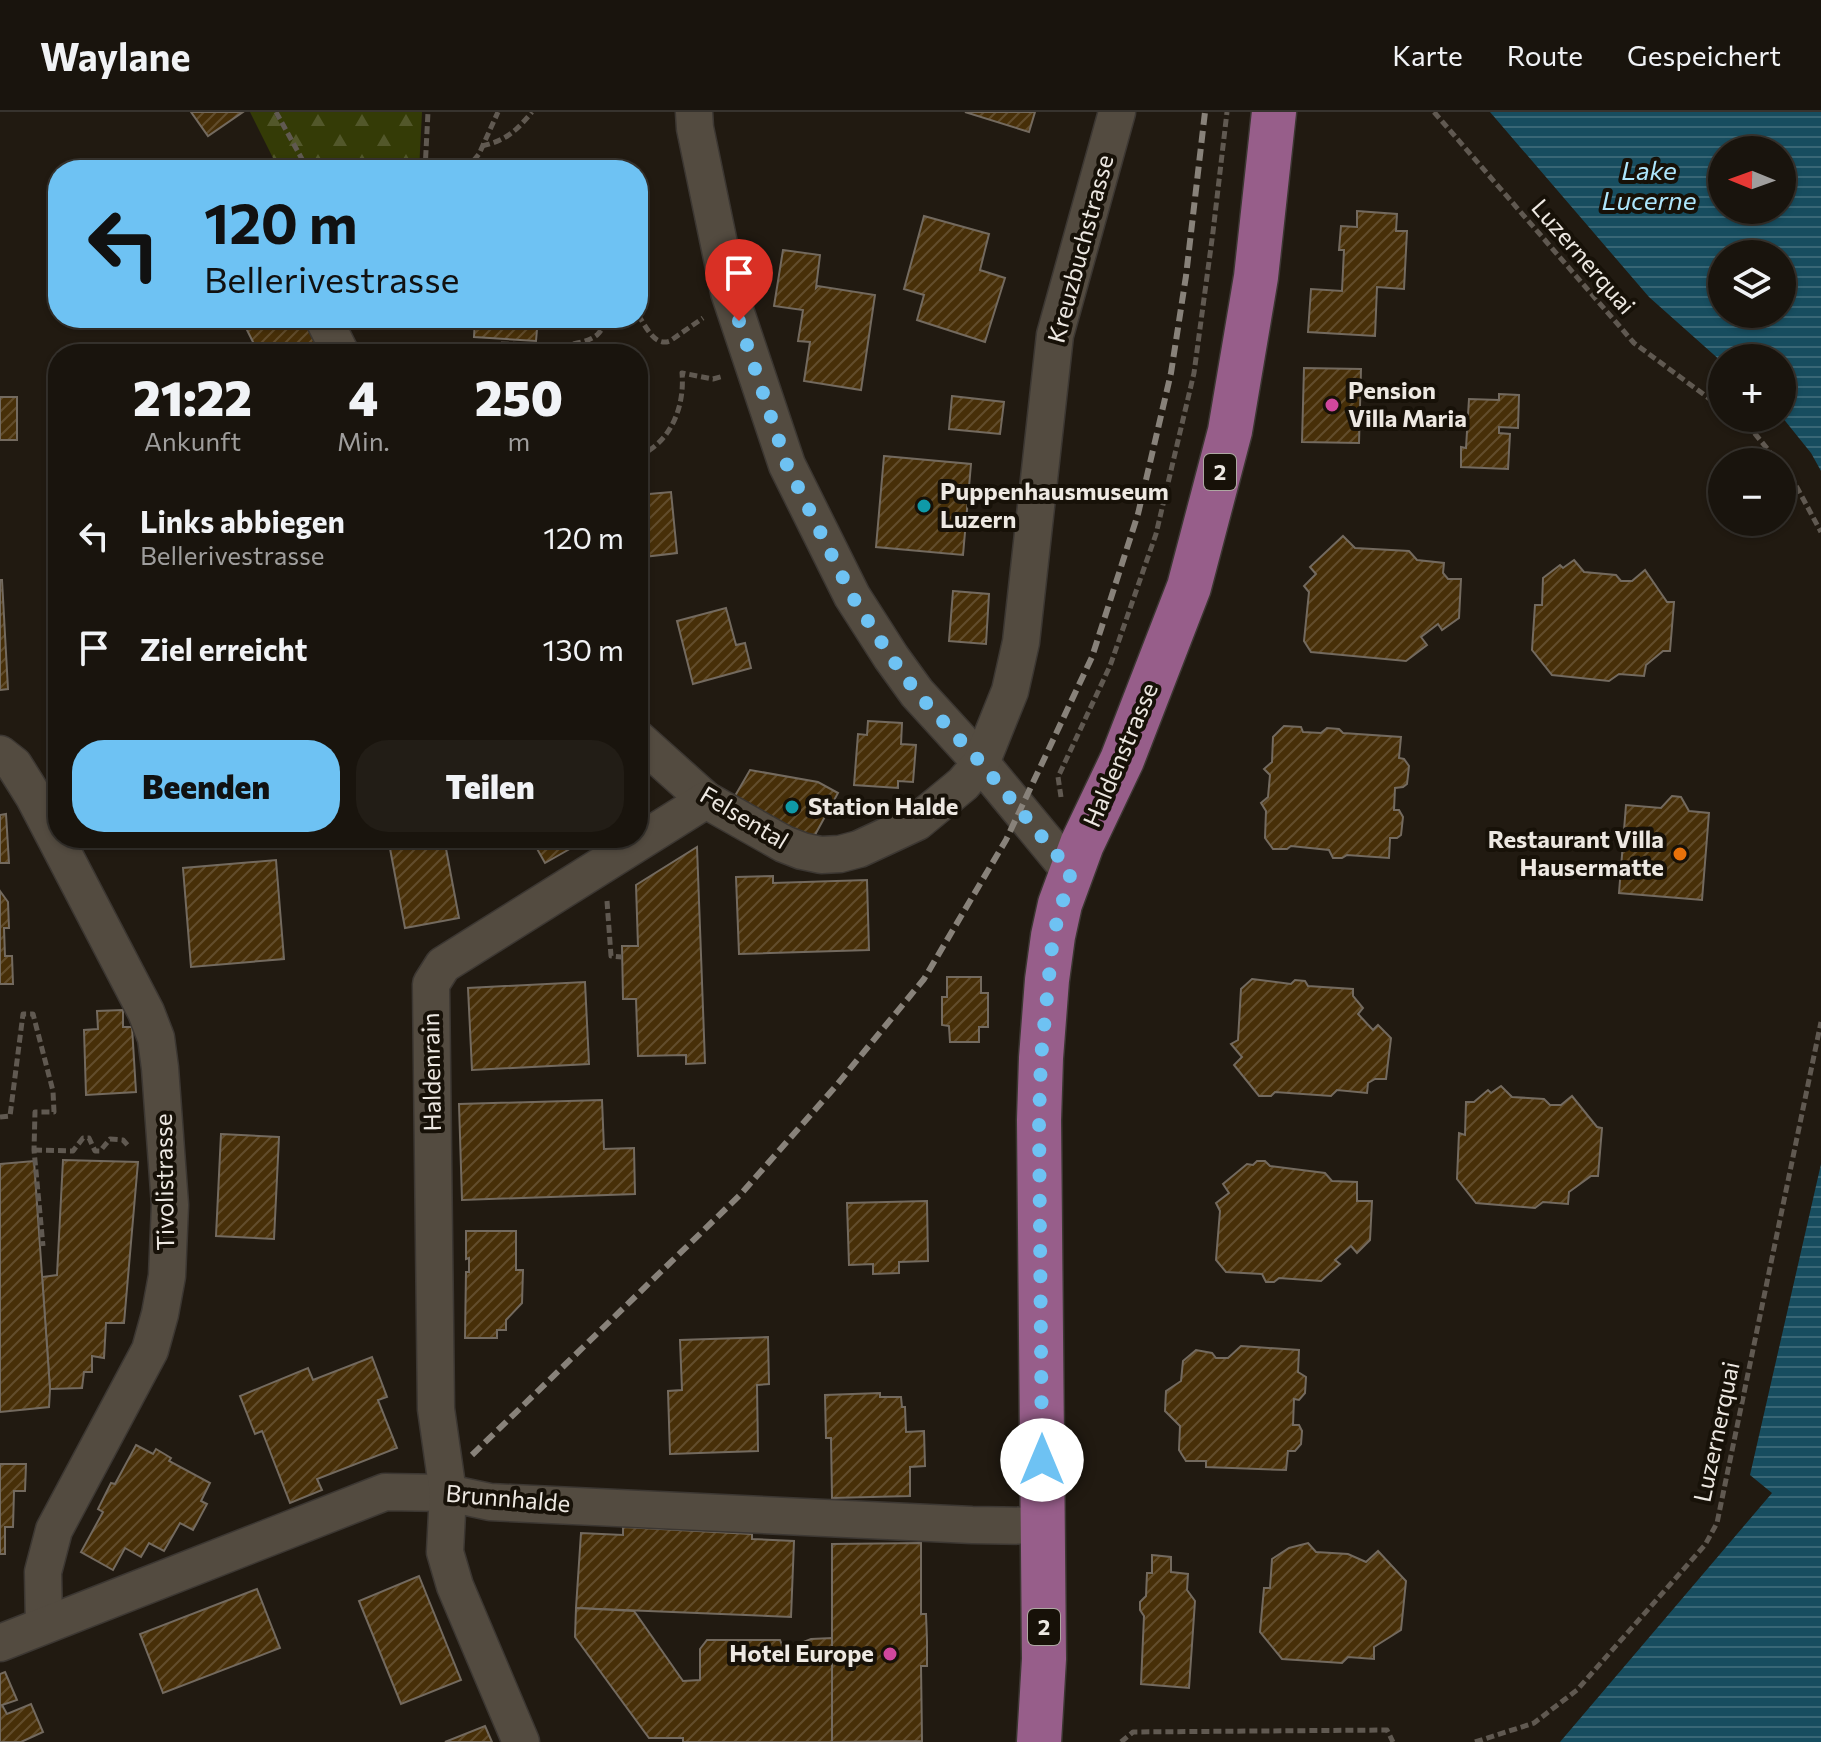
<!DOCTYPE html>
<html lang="de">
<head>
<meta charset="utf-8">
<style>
	:root { --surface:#19140d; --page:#221d16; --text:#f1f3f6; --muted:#9f9e9d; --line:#37332e; --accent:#6ec2f3 }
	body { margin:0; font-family:Commissioner,sans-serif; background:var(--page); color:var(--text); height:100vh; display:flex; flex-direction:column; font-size:30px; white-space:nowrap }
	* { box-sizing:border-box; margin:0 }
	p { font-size:26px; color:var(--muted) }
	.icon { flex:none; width:44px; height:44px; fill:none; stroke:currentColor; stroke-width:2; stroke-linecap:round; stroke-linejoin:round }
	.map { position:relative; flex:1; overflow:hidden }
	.sheet { position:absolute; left:48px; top:232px; width:600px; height:504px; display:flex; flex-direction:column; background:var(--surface); border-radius:32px; box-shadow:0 2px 6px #0004,0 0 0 2px var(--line) }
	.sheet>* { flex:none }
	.guide { position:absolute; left:48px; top:48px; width:600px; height:168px; border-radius:32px; box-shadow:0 2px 6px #0004,0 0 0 2px var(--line); background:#6ec2f3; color:#111; overflow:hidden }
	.needle { width:52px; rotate:271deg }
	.buttons { position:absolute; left:1708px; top:24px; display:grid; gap:16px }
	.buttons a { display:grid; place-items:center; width:88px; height:88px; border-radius:50%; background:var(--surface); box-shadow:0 2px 6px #0004,0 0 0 2px var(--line); font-size:40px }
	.pin { position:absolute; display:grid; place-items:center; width:68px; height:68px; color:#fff; margin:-82px -34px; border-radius:50% 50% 50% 0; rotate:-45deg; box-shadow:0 0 8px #0007 }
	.pin .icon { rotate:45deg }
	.me { position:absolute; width:88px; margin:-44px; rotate:0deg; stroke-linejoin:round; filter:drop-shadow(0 0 6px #0008) }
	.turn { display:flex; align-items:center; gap:28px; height:168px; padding:0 24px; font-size:36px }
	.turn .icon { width:104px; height:104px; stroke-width:2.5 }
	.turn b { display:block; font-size:56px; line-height:68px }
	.eta { display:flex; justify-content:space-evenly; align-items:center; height:136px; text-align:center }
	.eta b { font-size:48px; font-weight:800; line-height:56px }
	.primary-button { display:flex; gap:16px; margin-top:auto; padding:16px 24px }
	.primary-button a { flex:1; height:92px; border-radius:32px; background:var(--accent); color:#111; font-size:32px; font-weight:800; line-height:92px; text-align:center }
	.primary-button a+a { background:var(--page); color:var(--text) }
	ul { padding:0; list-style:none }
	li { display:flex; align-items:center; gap:24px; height:112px; padding:0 24px }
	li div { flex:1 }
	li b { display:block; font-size:30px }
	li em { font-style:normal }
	header { display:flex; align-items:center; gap:48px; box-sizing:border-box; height:112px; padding:0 40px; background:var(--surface); border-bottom:2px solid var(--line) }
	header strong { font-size:38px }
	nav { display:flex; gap:44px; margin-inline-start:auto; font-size:28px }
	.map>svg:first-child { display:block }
	.forest { fill:url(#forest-firs) }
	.water { fill:url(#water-rules); fill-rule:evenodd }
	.building { fill:url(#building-hatch); stroke:#736a5f; stroke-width:2 }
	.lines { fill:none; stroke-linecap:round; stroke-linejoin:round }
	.street-casing { stroke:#3c3732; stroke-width:39 }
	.primary-casing { stroke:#3c3732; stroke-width:47 }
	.path { stroke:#605951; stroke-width:5; stroke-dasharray:8 4; stroke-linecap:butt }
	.street { stroke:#534b40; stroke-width:36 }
	.primary { stroke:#975e8a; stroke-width:44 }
	.rail { stroke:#88827a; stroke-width:6; stroke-dasharray:12 6; stroke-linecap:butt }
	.route { stroke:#6ec2f3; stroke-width:14; stroke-dasharray:0 25.2 }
	.hotel-dot { fill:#d1479c; stroke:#171108; stroke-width:3 }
	.culture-dot { fill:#0f9aa8; stroke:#171108; stroke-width:3 }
	.food-dot { fill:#e8710a; stroke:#171108; stroke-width:3 }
	.labels { text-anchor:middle; stroke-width:8; stroke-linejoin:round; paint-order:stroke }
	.shield { fill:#171108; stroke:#ada8a1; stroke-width:2 }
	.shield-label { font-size:22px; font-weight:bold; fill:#ede8e2 }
	.street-label { font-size:24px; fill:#ede8e2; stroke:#171108 }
	.poi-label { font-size:24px; font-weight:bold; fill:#ede8e2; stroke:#171108; text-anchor:start }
	.water-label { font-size:26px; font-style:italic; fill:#ade6fc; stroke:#171108 }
</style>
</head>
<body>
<header>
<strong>Waylane</strong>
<nav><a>Karte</a><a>Route</a><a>Gespeichert</a></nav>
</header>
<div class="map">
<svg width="1821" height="1630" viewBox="0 0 1821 1630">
	<defs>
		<pattern id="forest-firs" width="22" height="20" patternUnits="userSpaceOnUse" patternTransform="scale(2)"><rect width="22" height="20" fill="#343b06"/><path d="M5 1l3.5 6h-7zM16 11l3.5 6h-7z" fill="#52572a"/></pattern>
		<pattern id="water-rules" width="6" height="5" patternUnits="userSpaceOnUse" patternTransform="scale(2)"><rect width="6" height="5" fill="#174d5f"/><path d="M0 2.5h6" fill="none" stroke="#396776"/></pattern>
		<pattern id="building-hatch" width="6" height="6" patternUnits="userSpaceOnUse" patternTransform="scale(2)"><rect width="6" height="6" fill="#472f08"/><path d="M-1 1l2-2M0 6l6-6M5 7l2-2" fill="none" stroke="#624d2c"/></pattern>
	</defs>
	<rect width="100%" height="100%" fill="#211a11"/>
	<polygon class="forest" points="250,0 422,0 419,58 279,58"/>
	<g class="water">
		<path d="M1490 0H1821V359L1811 341 1782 305V246H1722V250L1649 185ZM1722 38H1782V98H1722ZM1722 142H1782V202H1722Z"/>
		<polygon points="1821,1052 1821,1630 1560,1630 1772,1381 1750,1363"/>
	</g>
	<g class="building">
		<polygon points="191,0 243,0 208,24"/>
		<polygon points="965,0 1035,0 1029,20"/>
		<polygon points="1357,99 1397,102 1396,119 1407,119 1404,177 1377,175 1375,224 1308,220 1311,177 1342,179 1344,138 1339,138 1341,114 1357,115"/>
		<polygon points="924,104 989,122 980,158 1005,166 985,230 917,208 924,183 904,177"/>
		<polygon points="783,138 820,143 816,176 818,174 875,183 861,278 804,269 810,230 798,229 803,198 774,194"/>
		<polygon points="241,206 304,206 323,242 259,242"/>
		<polygon points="475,206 538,206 536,229 474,225"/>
		<polygon points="1304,256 1361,257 1359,331 1302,330"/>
		<polygon points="1499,282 1519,283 1518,316 1499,315 1499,321 1510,322 1508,357 1461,355 1461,335 1466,336 1469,287 1499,288"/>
		<polygon points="952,284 1004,290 1000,322 949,317"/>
		<rect x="0" y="285" width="17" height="43"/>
		<polygon points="884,344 971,352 963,443 876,435"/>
		<polygon points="671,380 677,441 644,445 644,453 638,453 638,383"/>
		<polygon points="1343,424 1355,436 1409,439 1417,448 1444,451 1443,461 1448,467 1461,467 1459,506 1442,518 1438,512 1421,525 1427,533 1406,549 1311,540 1304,529 1309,480 1304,474 1316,462 1310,455"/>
		<polygon points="1574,448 1584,460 1616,463 1621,469 1632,469 1645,458 1667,490 1674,490 1670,539 1663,539 1646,553 1644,564 1619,562 1609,569 1552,563 1532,538 1535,493 1542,493 1543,466 1560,453 1563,456"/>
		<polygon points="0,468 2,468 8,577 0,578"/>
		<polygon points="953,479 989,482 986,532 949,529"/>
		<polygon points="726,496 736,533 745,531 751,556 693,572 677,509"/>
		<polygon points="868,609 902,611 901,632 916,633 913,670 898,669 898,676 854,673 858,622 867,623"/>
		<polygon points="1284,614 1301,615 1303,620 1321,621 1327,616 1339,617 1343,621 1401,625 1399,646 1404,647 1409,654 1407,672 1403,675 1395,676 1394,698 1399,698 1403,705 1401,723 1397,726 1390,726 1389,746 1347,743 1342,746 1333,746 1329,738 1291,734 1287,737 1273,737 1265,726 1266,699 1261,691 1268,685 1270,663 1264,657 1272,650 1273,625"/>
		<polygon points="750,658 818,670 838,681 811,730 735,684"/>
		<polygon points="1672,684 1681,685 1689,699 1709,701 1702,788 1619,781 1626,693 1661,696"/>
		<polygon points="6,702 9,751 0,751 0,703"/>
		<polygon points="388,726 444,726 459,806 405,816"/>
		<polygon points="531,726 589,726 545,751"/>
		<polygon points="697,735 705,951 686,952 686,943 638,944 636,887 623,887 622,834 638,834 636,773"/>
		<polygon points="276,748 284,847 191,855 183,756"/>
		<polygon points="773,764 773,771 867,768 869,838 739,842 736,765"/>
		<polygon points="0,779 8,790 9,816 4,816 5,844 12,844 13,872 0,872"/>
		<polygon points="947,865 981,865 981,881 988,881 988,915 979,915 979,930 950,930 949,914 942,913 942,885 947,885"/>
		<polygon points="1252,867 1291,872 1295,868 1305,869 1308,874 1353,877 1353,884 1363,896 1358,902 1373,918 1378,913 1391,926 1386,967 1375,967 1368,971 1367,981 1337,978 1331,984 1275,980 1271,984 1259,984 1234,953 1242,945 1231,932 1238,928 1241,877"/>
		<polygon points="585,870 589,952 472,958 468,876"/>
		<polygon points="123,898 123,915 132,915 136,980 86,983 84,918 98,917 97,899"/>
		<polygon points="1501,974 1512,985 1544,987 1550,993 1561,993 1572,984 1597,1015 1602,1016 1598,1064 1591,1064 1569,1080 1568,1092 1543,1090 1535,1096 1476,1091 1457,1067 1459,1021 1465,1023 1466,990 1474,990 1488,978 1491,981"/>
		<polygon points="602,988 604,1037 634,1036 635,1082 462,1088 459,992"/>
		<polygon points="221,1022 279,1025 274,1127 216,1124"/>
		<polygon points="63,1048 138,1050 124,1211 106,1211 104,1246 92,1244 92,1260 84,1260 82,1276 50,1277 42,1165 57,1163"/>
		<polygon points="34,1049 50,1277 49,1295 0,1300 0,1052"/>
		<polygon points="1257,1049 1265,1049 1270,1054 1325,1061 1332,1069 1357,1070 1357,1089 1372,1089 1370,1128 1357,1141 1351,1134 1335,1148 1340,1152 1321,1169 1279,1166 1274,1170 1266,1170 1262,1162 1226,1160 1216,1148 1220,1099 1216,1091 1229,1081 1223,1072 1247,1052 1253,1053"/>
		<polygon points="927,1089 928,1149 899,1150 899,1161 873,1162 873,1152 849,1153 847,1091"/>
		<polygon points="466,1119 516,1119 516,1158 523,1158 522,1191 506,1208 506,1218 497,1218 497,1226 465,1226 466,1160 469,1160 469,1146 466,1147"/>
		<polygon points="768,1225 769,1272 757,1273 758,1339 670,1342 668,1279 682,1278 680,1228"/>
		<polygon points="1241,1234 1299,1238 1298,1260 1306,1265 1305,1281 1299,1288 1294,1287 1293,1313 1299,1313 1302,1319 1301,1332 1295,1339 1288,1339 1286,1358 1206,1355 1206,1349 1186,1349 1179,1338 1180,1314 1165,1299 1166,1279 1181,1269 1183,1249 1196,1238 1212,1241 1216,1246 1228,1246"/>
		<polygon points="372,1245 387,1285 378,1288 397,1336 317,1367 322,1378 290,1391 262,1319 255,1322 240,1284 308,1256 313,1268"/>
		<polygon points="880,1281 880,1285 901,1285 902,1295 905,1295 906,1320 924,1319 925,1354 910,1355 910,1384 832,1386 831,1326 826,1326 825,1283"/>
		<polygon points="136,1333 153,1342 156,1337 171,1346 169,1349 210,1371 201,1389 207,1392 193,1418 180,1411 164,1439 149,1431 141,1445 125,1436 113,1458 81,1440 103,1400 98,1397 111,1371 115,1372"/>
		<polygon points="0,1352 26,1352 25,1379 14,1379 13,1415 5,1415 5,1442 0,1442"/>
		<polygon points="623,1415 752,1422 752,1427 794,1429 791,1505 576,1496 581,1421 623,1423"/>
		<polygon points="921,1431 921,1502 926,1502 927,1529 927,1554 921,1554 922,1629 832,1630 832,1432"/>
		<polygon points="1308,1431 1316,1440 1348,1442 1366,1450 1378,1439 1406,1469 1401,1518 1374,1535 1374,1547 1348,1545 1342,1551 1282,1547 1260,1520 1264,1476 1270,1476 1272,1447 1289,1436"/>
		<polygon points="1152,1443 1171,1445 1171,1460 1188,1462 1187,1478 1195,1489 1189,1576 1141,1572 1144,1504 1140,1498 1140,1490 1146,1484 1147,1461 1152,1461"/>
		<polygon points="419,1464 461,1568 401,1592 359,1489"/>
		<polygon points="257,1477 280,1536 163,1581 140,1522"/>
		<polygon points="576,1496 634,1499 683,1569 700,1568 700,1537 707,1528 780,1528 785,1541 796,1533 811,1527 832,1526 832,1630 683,1630 683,1626 649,1626 575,1525"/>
		<polygon points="5,1560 17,1588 2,1593 7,1602 31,1592 43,1620 21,1630 0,1630 0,1562"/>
		<polygon points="485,1614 492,1630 445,1630"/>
	</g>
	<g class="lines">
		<defs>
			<g id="street">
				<polyline points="694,0 695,16 729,180 787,353 852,484 891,545 917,581 981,651 1071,760"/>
				<polyline points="323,206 341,242"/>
				<polyline points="638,627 706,688 784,732 802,739 821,743 840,742 859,737 917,710 963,672 981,651 1010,579 1021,530 1055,223 1117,0"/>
				<polyline points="0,642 14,653 34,685 146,900 156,926 160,956 170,1093 167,1164 160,1202 150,1238 54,1418 43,1460 44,1512"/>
				<polyline points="0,1531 385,1380 448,1381 490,1390 972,1413 1043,1414"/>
				<polyline points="521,1630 455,1474 445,1440 448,1381 436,1297 431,872 443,853 706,688"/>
			</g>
			<polyline id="primary" points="1039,1630 1044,1547 1039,1008 1041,946 1047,868 1053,824 1060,792 1082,732 1122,648 1189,475 1230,319 1256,165 1274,0"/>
		</defs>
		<use href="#street" class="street-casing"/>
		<use href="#primary" class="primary-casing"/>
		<g class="path">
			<polyline points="276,0 308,58"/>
			<polyline points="1434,0 1634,231 1722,296"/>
			<path d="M482 34C507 28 516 19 532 0"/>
			<polyline points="425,58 428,0"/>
			<polyline points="466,58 479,42 498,0"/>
			<path d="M638 203C646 214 654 235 670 229L703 206"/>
			<path d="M501 232C526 232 577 239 597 223 602 218 605 212 606 206"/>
			<polyline points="1736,306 1752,318 1778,350"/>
			<path d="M638 344C671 331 685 294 682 261L713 267 724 264"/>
			<polyline points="1782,355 1793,368 1821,420"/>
			<polyline points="1061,685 1058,665 1110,554 1156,422 1194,261 1213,120 1227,0"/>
			<polyline points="607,789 611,844 622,845"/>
			<polyline points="0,1005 10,1004 23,902 33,902 53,979 54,1000 35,1000 34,1038 43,1134"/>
			<polyline points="34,1038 73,1039 83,1026 89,1026 95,1039 100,1039 110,1027 123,1028 130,1036"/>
			<polyline points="1121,1630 1133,1620 1387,1618 1393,1630"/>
			<polyline points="1475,1630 1534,1611 1577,1578 1705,1433 1717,1411 1821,910"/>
		</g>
		<use href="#street" class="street"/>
		<use href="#primary" class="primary"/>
		<polyline class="rail" points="472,1343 741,1082 835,975 924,867 1006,728 1092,545 1138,402 1171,261 1186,164 1205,0"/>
	</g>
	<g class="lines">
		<polyline class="route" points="739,209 787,353 852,484 891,545 917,581 981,651 1071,760 1053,824 1041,946 1039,1008 1042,1348"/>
	</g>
	<g class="hotel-dot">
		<circle cx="1332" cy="293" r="8"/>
		<circle cx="890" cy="1542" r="8"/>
	</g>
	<g class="culture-dot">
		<circle cx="924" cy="394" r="8"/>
		<circle cx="792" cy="695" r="8"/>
	</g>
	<circle class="food-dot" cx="1680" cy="742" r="8"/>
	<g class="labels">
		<g class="shield">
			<rect x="1204" y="342" width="32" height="36" rx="6"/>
			<rect x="1028" y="1497" width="32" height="36" rx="6"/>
		</g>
		<g class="shield-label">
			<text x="1220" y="368">2</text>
			<text x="1044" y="1523">2</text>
		</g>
		<g class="street-label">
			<text transform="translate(1081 137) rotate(-75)" y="8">Kreuzbuchstrasse</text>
			<text transform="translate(1583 145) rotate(49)" y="8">Luzernerquai</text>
			<text transform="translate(1121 643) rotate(-67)" y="8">Haldenstrasse</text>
			<text transform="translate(744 706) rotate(31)" y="8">Felsental</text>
			<text transform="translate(432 960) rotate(-91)" y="8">Haldenrain</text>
			<text transform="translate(165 1070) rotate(-91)" y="8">Tivolistrasse</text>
			<text transform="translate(1717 1320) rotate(-78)" y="8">Luzernerquai</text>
			<text transform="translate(508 1387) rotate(5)" y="8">Brunnhalde</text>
		</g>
		<g class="poi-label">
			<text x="1348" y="287">Pension<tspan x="1348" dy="28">Villa Maria</tspan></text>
			<text x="940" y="388">Puppenhausmuseum<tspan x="940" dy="28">Luzern</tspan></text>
			<text x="808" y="703">Station Halde</text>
			<text x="1664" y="736" text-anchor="end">Restaurant Villa<tspan x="1664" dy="28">Hausermatte</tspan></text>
			<text x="874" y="1550" text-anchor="end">Hotel Europe</text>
		</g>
		<g class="water-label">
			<text x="1649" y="68">Lake<tspan x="1649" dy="30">Lucerne</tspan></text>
		</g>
	</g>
</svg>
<div class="buttons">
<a><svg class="needle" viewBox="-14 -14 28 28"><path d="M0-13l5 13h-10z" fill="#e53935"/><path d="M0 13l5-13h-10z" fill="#9f9e9d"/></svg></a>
<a><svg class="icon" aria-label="layers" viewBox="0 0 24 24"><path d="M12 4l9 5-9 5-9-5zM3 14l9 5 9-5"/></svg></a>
<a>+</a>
<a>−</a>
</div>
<div class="pin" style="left:739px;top:209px;background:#d93025"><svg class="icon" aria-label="arrive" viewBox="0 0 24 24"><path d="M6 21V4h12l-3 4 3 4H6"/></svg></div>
<svg class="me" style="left:1042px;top:1348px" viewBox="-20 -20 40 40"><circle r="19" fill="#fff"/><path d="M0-13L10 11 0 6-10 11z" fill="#6ec2f3"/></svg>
<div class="guide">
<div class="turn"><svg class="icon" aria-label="left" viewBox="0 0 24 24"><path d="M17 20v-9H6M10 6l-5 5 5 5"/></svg><div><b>120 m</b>Bellerivestrasse</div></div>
</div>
<section class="sheet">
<div class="eta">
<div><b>21:22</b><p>Ankunft</p></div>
<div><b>4</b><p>Min.</p></div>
<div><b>250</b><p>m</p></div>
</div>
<ul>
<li><svg class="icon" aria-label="left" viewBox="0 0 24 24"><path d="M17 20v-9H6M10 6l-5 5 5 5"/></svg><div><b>Links abbiegen</b><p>Bellerivestrasse</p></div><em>120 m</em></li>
<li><svg class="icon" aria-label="arrive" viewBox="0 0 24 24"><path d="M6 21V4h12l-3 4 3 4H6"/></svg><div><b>Ziel erreicht</b></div><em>130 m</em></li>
</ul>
<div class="primary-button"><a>Beenden</a><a>Teilen</a></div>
</section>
</div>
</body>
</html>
